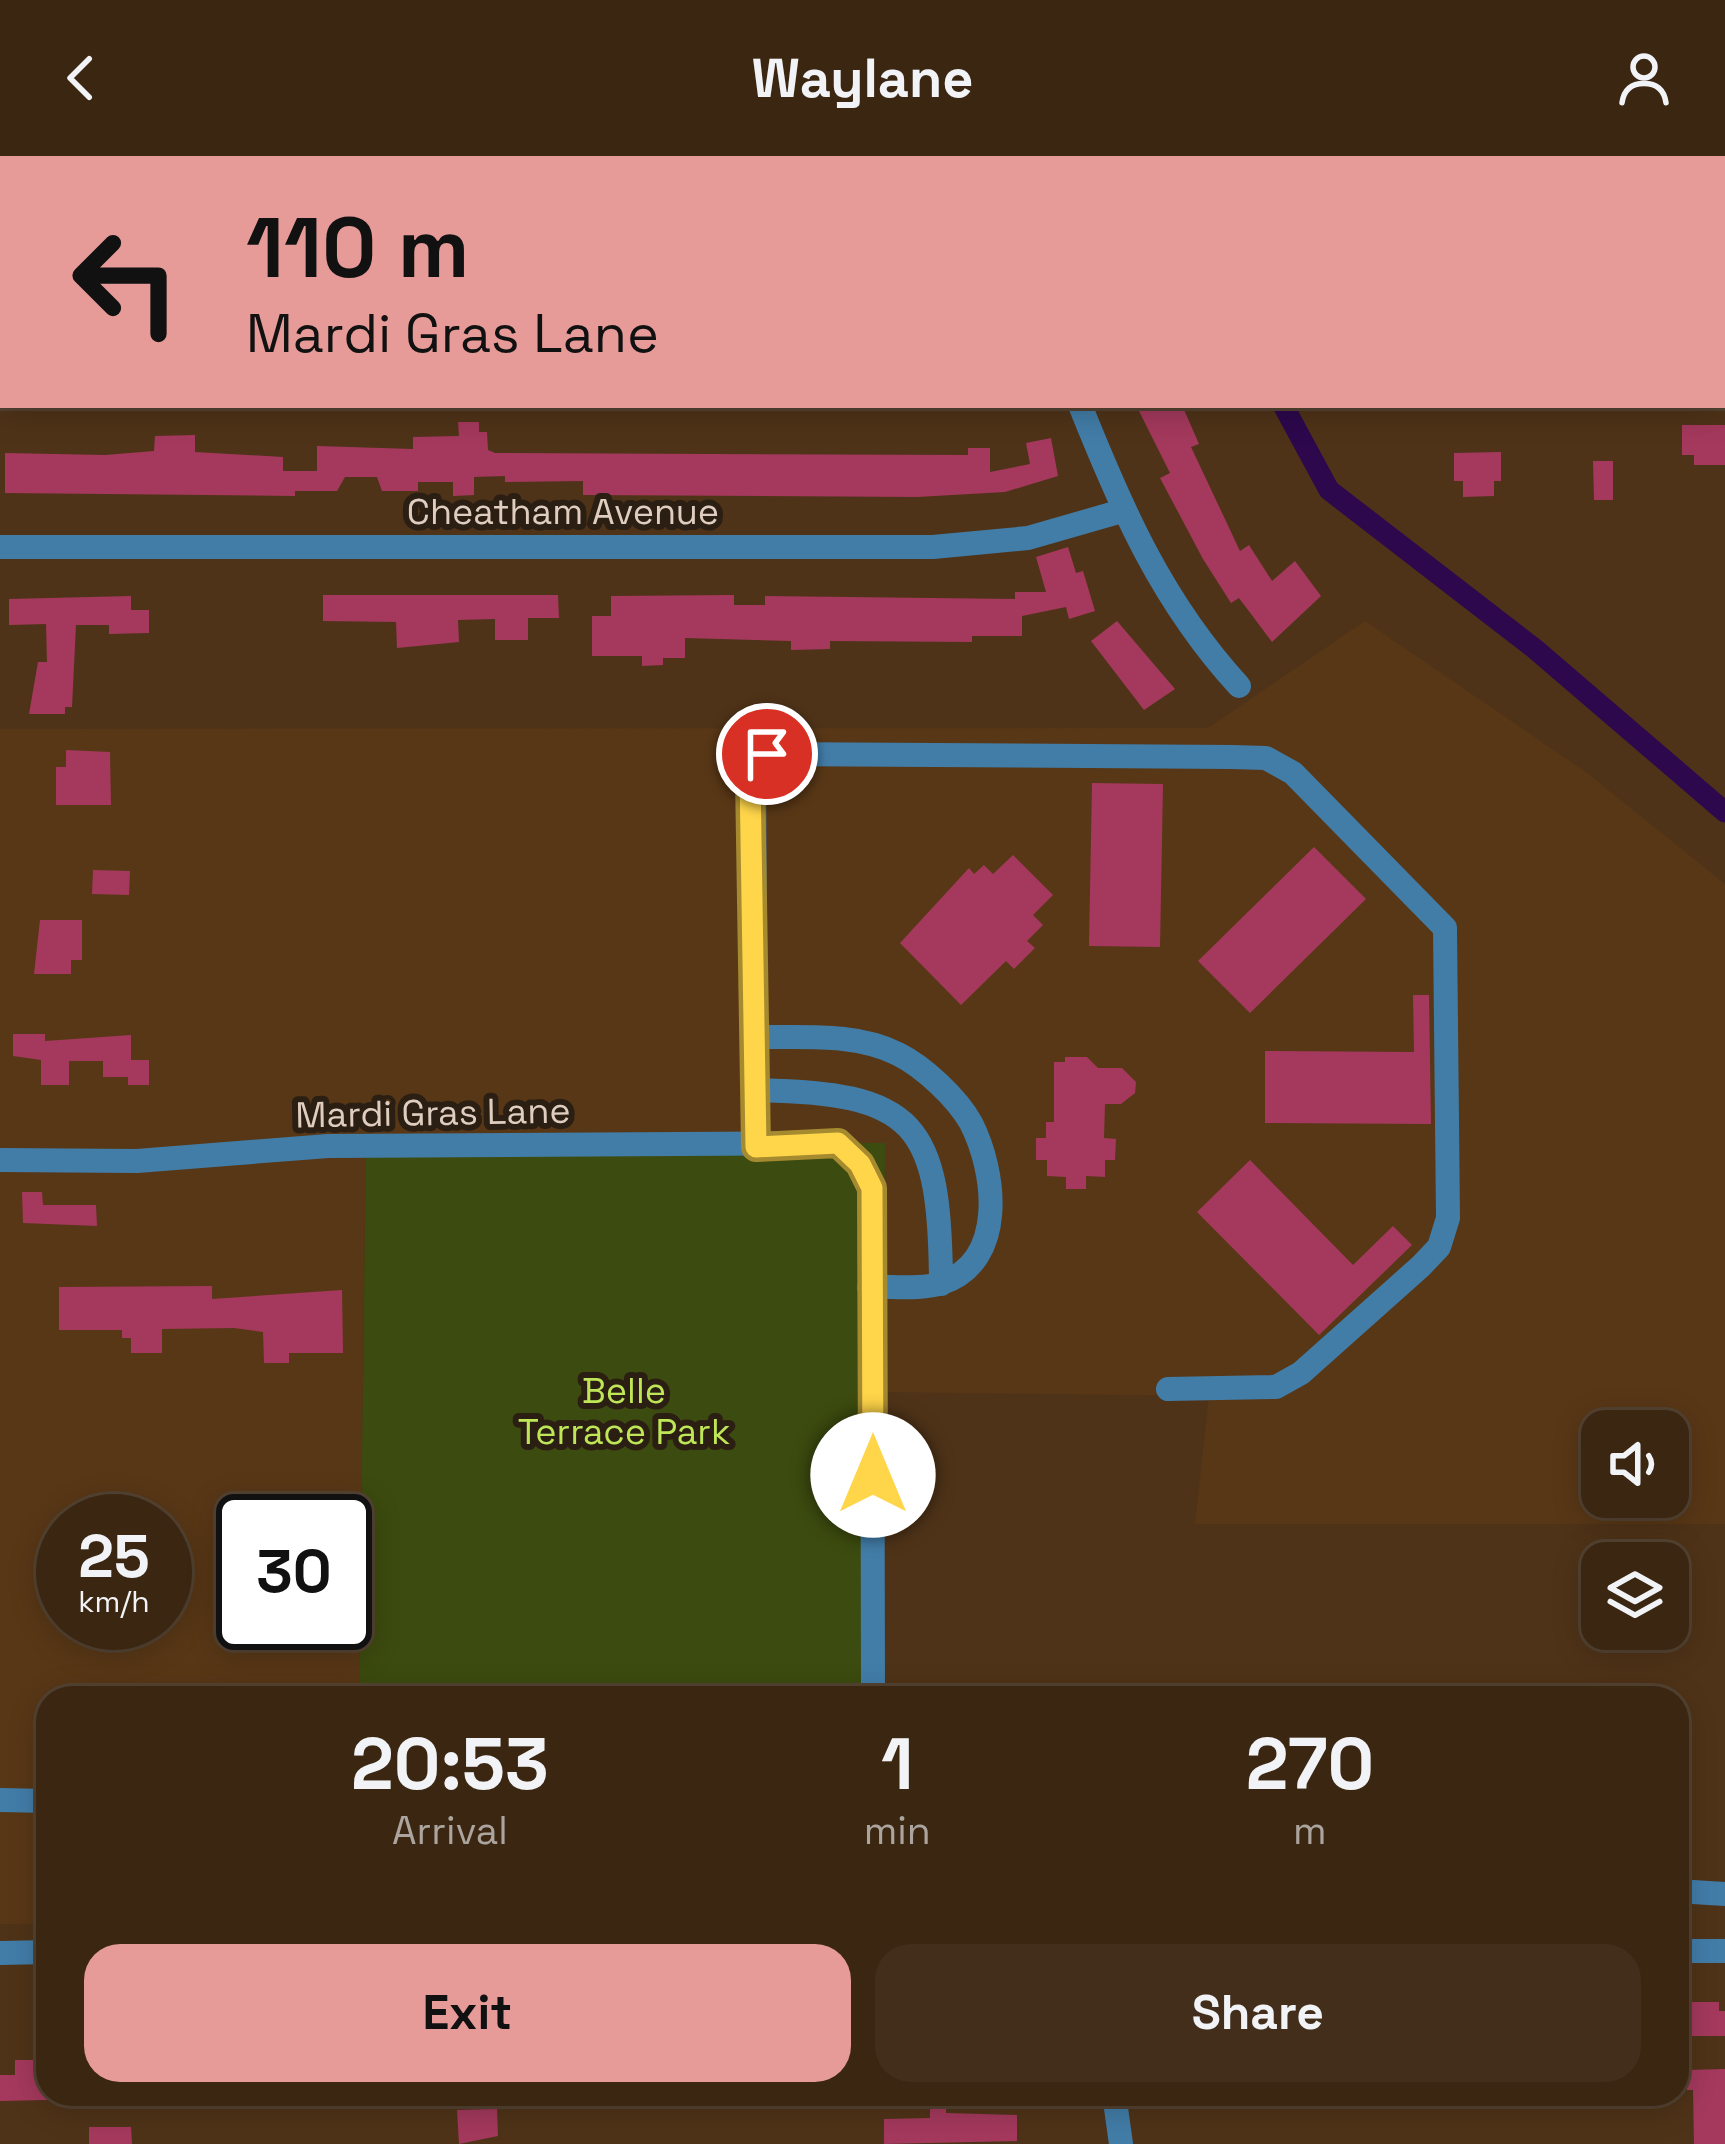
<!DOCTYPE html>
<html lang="en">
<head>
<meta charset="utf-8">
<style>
	:root { --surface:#3b2612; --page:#422e1b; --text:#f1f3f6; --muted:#aca59f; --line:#544332; --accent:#e69b98 }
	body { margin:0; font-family:"Space Grotesk",sans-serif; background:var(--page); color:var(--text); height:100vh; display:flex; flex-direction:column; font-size:45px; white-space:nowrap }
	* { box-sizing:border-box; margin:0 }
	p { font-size:39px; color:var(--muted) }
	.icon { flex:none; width:66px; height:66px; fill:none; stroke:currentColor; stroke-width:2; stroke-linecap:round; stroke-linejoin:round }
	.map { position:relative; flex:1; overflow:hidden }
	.side { position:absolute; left:36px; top:1530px; width:1653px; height:420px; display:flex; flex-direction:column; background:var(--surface); border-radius:36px; box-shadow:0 6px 30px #0003,0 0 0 3px var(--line) }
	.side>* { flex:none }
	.top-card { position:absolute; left:0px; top:0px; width:1725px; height:252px; box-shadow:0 6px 30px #0003,0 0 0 3px var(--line); background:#e69b98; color:#111; overflow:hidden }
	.buttons { position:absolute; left:1581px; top:1254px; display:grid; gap:24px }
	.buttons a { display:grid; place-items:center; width:108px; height:108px; border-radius:24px; background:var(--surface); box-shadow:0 6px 30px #0003,0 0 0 3px var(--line); font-size:60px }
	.speed { position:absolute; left:36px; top:1338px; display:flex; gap:24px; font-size:60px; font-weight:700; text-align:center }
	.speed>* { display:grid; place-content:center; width:156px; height:156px; border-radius:50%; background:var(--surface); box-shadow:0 6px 30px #0003,0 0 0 3px var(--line); line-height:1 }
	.speed small { font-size:30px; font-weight:400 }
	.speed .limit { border:6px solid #111; border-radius:18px; background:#fff; color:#111 }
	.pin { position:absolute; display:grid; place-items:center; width:102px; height:102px; color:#fff; margin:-51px; border:6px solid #fff; border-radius:50%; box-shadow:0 3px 12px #0007 }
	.me { position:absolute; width:132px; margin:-66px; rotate:0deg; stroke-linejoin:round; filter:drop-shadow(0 0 9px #0008) }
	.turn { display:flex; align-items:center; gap:42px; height:252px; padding:0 48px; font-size:54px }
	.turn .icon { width:156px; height:156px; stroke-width:2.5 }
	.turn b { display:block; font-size:84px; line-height:102px }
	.eta { display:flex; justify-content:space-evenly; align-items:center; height:204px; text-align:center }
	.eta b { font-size:72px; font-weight:700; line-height:84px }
	.button { display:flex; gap:24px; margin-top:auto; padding:24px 48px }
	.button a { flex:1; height:138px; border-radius:36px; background:var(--accent); color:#111; font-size:48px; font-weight:700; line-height:138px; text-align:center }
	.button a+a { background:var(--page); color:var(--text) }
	header { display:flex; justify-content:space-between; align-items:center; height:156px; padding:0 48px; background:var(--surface); font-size:54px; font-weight:700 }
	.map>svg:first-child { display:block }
	.built { fill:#583716; fill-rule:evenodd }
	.green { fill:#3c4b0f }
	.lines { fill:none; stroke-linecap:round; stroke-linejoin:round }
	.canal { stroke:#2d084d; stroke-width:21 }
	.building { fill:#a4395d }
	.minor { stroke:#427da8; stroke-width:24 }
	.route-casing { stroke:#a68a30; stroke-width:30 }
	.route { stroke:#ffd54a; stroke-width:21 }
	.labels { text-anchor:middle; stroke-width:12; stroke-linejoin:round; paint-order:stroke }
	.street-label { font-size:36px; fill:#dfcebf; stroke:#2b1e13 }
	.park-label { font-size:36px; fill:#bfe656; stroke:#2b1e13 }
</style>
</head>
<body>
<header><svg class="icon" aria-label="back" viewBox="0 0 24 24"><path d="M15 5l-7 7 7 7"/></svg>Waylane<svg class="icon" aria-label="person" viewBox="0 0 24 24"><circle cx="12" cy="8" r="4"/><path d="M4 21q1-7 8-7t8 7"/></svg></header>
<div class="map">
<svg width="1725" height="1988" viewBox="0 0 1725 1988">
	<rect width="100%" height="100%" fill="#4f3318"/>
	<path class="built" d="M1365 465 1587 617 1725 728V1368H1195L1209 1240 887 1236 884 987 366 988 359 1542H48V1768H0V573L1208 572ZM1602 1275H1668V1341H1602ZM63 1365H165V1467H63ZM243 1365H345V1467H243Z"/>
	<polygon class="green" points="885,987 883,1542 359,1542 366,988"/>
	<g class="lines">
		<g class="canal">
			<polyline points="1180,0 1181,3"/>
			<polyline points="1283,249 1329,334 1535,493 1725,656"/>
		</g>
	</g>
	<g class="building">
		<polygon points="1136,249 1182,249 1199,288 1191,291 1240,395 1249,389 1272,425 1295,405 1321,440 1272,486 1239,442 1231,447 1203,403 1160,322 1170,317"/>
		<polygon points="458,266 479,266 479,276 487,276 488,294 495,297 968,299 968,292 990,292 990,316 1030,308 1026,287 1051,282 1058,320 1005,336 917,341 583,339 583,325 505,326 505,320 474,321 474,339 453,340 453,326 418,326 418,335 382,335 377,321 345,321 337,335 295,335 295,340 5,337 5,297 105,299 154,295 155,280 195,279 195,296 283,301 283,315 317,315 317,290 413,293 413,281 459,280"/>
		<polygon points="1682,269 1725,269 1725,309 1694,309 1694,299 1682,299"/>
		<polygon points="1501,296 1501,325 1494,325 1494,340 1463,341 1463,325 1454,325 1454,297"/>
		<polygon points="1593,305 1613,305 1613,344 1594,344"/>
		<polygon points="1068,391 1076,417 1083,415 1095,455 1069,463 1066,451 1022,460 1022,480 972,480 972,486 830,485 830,493 791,494 791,485 685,482 685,502 663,502 663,509 642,510 642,500 592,500 592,460 611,460 611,440 734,439 734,449 765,449 765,440 1015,443 1015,436 1046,436 1036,401"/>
		<polygon points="323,439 558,439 559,462 528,462 528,484 495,484 495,463 458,464 459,486 397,492 396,466 323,465"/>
		<polygon points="131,440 131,454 149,454 149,477 109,478 109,469 76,469 72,551 65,551 65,558 29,558 38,506 47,506 46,468 9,469 9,443"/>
		<polygon points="1117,465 1175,533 1144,554 1091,485"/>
		<polygon points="66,594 110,596 111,649 56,649 56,611 66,611"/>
		<polygon points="1092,627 1163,628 1160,791 1089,790"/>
		<polygon points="1314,691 1366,743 1250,857 1198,805"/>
		<polygon points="1013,699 1053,739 1033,759 1043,769 1027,785 1035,792 1014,813 1006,805 961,849 900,787 969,712 974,718 984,709 993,718"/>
		<polygon points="93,714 130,715 129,739 92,738"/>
		<polygon points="40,764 82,764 82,804 71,804 71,818 34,818"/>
		<polygon points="1413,839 1429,839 1431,968 1265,967 1265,895 1414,896"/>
		<polygon points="13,878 45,878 45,885 131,879 131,904 149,904 149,929 128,929 128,921 103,921 103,905 69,905 69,929 41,929 41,904 13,900"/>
		<polygon points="1065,901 1087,901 1098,912 1122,912 1136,926 1135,937 1121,948 1105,948 1104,982 1116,983 1115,1004 1105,1004 1105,1021 1086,1020 1086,1033 1066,1033 1066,1021 1047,1020 1047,1004 1036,1004 1036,982 1046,982 1046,966 1054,966 1054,906 1065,906"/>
		<polygon points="1250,1004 1353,1109 1393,1070 1412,1089 1319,1179 1197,1056"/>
		<polygon points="22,1036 42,1036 43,1049 96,1049 97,1070 23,1067"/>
		<polygon points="212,1130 212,1143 342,1134 343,1197 289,1197 289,1207 264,1207 263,1176 234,1172 162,1173 162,1197 131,1197 131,1182 122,1182 122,1174 59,1174 59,1131"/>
		<polygon points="1682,1846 1719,1846 1719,1855 1725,1855 1725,1880 1683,1880"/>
		<polygon points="15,1904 47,1904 47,1944 0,1945 0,1919 15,1919"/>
		<polygon points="1725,1913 1725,1988 1694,1988 1693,1934 1687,1934 1687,1914"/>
		<polygon points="930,1938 946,1938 946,1957 1017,1959 1017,1985 884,1988 884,1963 930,1962"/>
		<polygon points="497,1953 498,1980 459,1988 457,1954"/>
		<polygon points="89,1971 131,1971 132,1988 89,1988"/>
	</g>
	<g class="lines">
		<g class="minor">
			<polyline points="992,0 992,3"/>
			<polyline points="0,108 3,108"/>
			<polyline points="1722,230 1725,230"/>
			<path d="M1080 249C1122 354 1162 446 1239 530"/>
			<polyline points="0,391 933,391 1028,382 1122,355"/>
			<path d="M753 881C801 882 854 876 898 898 924 911 957 942 971 967 996 1016 1007 1105 942 1127 921 1134 891 1130 869 1131"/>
			<path d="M753 934C917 936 940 967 941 1128"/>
			<polyline points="756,991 754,606 767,598 1232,601 1266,602 1293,617 1445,772 1448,1062 1439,1091 1421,1110 1301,1217 1276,1231 1168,1233"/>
			<polyline points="0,1004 137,1005 328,990 838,987 860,1008 872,1032 873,1542"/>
			<polyline points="0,1644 48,1645"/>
			<polyline points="47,1645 47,1750"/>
			<polyline points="1677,1735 1725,1738"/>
			<polyline points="1677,1795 1725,1795"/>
			<polyline points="0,1797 48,1796"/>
			<polyline points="1114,1938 1121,1988"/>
		</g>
	</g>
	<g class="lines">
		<defs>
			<polyline id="route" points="767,598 754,606 750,621 756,991 838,987 860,1008 872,1032 873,1319"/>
		</defs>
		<use href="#route" class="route-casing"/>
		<use href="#route" class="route"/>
	</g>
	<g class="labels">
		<g class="street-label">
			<text x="563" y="368">Cheatham Avenue</text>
			<text transform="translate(433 956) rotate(-1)" y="13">Mardi Gras Lane</text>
		</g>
		<g class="park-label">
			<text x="624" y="1247">Belle<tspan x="624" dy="41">Terrace Park</tspan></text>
		</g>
	</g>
</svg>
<div class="buttons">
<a><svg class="icon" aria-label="sound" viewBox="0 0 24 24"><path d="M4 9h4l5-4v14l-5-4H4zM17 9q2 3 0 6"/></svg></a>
<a><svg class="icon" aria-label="layers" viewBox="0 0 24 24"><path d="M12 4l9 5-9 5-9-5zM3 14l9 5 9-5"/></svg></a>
</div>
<div class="speed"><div>25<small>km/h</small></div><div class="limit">30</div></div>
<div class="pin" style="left:767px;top:598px;background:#d93025"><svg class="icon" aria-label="arrive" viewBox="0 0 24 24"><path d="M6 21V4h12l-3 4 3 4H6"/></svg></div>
<svg class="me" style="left:873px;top:1319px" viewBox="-20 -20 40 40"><circle r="19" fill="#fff"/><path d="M0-13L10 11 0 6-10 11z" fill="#ffd54a"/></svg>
<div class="top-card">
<div class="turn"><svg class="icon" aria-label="left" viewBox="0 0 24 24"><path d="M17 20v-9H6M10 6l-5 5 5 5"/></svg><div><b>110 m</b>Mardi Gras Lane</div></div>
</div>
<section class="side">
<div class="eta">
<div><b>20:53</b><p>Arrival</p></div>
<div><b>1</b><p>min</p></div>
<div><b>270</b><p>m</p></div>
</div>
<div class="button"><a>Exit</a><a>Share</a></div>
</section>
</div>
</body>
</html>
